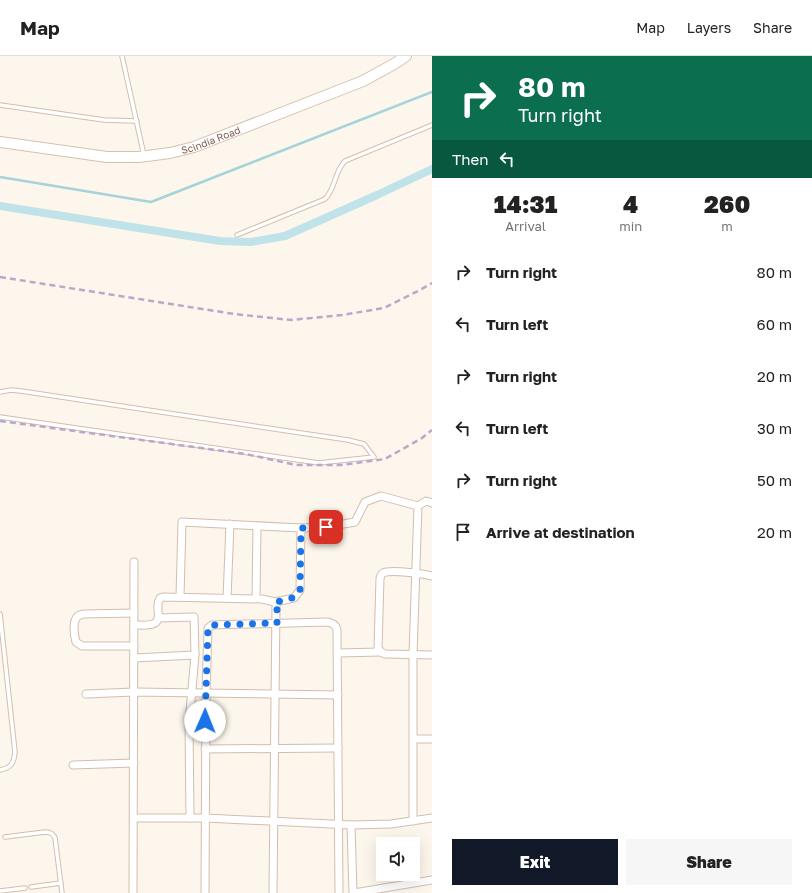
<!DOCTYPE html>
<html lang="en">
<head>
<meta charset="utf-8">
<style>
	:root { --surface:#fff; --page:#f6f6f6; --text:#222; --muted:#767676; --line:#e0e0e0; --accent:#111827 }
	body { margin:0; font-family:"Golos Text",sans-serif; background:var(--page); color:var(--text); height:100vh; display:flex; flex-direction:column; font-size:15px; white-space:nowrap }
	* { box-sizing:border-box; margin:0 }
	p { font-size:13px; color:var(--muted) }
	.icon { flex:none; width:22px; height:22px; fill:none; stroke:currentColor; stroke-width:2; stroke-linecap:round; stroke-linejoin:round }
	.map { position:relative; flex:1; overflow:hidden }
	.drawer { display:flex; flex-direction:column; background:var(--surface); width:380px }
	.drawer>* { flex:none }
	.guide { background:#0b6e4f; color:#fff; overflow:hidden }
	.controls { position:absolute; left:376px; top:781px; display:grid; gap:8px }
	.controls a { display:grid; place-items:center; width:44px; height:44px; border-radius:0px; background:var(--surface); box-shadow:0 4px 16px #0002; font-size:20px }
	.pin { position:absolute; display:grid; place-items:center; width:34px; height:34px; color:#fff; margin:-17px; border-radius:8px; box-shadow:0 2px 6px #0006 }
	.me { position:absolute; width:44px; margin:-22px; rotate:1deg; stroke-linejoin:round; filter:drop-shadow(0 0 3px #0008) }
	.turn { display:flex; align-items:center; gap:14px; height:84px; padding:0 20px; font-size:18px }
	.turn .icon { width:52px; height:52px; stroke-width:2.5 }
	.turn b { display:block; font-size:28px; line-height:34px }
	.then { display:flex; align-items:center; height:38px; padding:0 20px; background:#0003; gap:8px; font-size:15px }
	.eta { display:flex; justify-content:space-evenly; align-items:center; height:68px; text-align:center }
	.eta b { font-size:24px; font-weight:800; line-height:28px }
	.button { display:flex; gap:8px; margin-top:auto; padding:8px 20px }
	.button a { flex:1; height:46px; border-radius:0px; background:var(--accent); color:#fff; font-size:16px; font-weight:800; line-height:46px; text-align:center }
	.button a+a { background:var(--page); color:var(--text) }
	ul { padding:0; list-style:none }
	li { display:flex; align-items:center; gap:12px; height:52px; padding:0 20px }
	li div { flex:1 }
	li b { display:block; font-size:15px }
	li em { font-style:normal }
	header { display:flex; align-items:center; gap:24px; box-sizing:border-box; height:56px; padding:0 20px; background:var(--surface); border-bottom:1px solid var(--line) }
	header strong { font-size:19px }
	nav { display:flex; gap:22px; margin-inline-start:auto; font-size:14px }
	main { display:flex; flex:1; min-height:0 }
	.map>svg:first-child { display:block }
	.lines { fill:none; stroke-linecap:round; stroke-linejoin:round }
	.stream { stroke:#a5d3da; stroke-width:2.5 }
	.canal { stroke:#bfe3e8; stroke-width:8 }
	.lane-casing { stroke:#d1beb0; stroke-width:5.5 }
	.street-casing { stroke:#d1beb0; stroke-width:9 }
	.secondary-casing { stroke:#d6c0b0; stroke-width:12 }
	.lane { stroke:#fff; stroke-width:3.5 }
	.street { stroke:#fff; stroke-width:7 }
	.secondary { stroke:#fff; stroke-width:10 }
	.rail { stroke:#b9a8c9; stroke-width:2.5; stroke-dasharray:6 4; stroke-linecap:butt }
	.route { stroke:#1a73e8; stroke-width:7; stroke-dasharray:0 12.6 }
	.labels { text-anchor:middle; stroke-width:3; stroke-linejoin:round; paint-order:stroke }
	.street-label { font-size:10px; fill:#7a5c4d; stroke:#fffaf3 }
</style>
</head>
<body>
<header>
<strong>Map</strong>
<nav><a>Map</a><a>Layers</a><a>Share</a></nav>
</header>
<main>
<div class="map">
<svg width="432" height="837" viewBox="0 0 432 837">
	<rect width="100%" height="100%" fill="#fdf6ec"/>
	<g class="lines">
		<polyline class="stream" points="0,121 151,146 432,36"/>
		<polyline class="canal" points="0,150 220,185 251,186 285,180 377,139 432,113"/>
		<defs>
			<g id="lane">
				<polyline points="122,0 143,95"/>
				<polyline points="0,49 104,64 137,65"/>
				<path d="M237 179 325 143C336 132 334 116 345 105L432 69"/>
				<polyline points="0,336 11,334 21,335 348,384 364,388 374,401 319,407 0,361"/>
				<path d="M0 558 15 696C14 707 11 712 0 714"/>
				<path d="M5 781 45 776C50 776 53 777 55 782L62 837"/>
				<polyline points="31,831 61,827"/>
				<polyline points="0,835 25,832"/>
			</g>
			<g id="street">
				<polyline points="301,472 326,471 355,466 365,446 381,440 418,450"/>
				<path d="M432 520C423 518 391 513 383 517 381 518 381 520 380 522L378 592 381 596 385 598 432 599"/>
				<polyline points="180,541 182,466 301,472 300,534 294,542 275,546"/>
				<polyline points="227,542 230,468"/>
				<polyline points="256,542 257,470"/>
				<polyline points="159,562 194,561 195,599 189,667 190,762"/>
				<path d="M134 569C147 569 161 572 158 555 158 550 157 547 160 542L163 541 262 543 275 546 276 549 273 837"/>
				<path d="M134 590H82L76 586C74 579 72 565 78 560 80 559 82 558 84 558L134 557"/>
				<polyline points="338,597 381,596"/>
				<polyline points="134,602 195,599"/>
				<polyline points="86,638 134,636 338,639"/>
				<polyline points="414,683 432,683"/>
				<polyline points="205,693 338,692"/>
				<polyline points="73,709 134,707"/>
				<polyline points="134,762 205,762 351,769 391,768 432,762"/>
				<polyline points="413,765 413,599 418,450 426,445 432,447"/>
				<polyline points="351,769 353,837"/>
				<polyline points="133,837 134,506"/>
				<path d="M205 837 206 637 208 572 212 569 327 566C333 567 337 569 337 576L339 837"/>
				<polyline points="354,837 432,824"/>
			</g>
			<g id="secondary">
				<path id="s1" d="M0 86 107 101H139L170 97 194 91 363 25 394 8 406 0"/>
			</g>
		</defs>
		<use href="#lane" class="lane-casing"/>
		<use href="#street" class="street-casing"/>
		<use href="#secondary" class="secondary-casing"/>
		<use href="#lane" class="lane"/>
		<use href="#street" class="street"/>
		<use href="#secondary" class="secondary"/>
		<g class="rail">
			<polyline points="0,221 234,258 291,264 342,259 384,252 420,234 432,227"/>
			<polyline points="0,365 246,398 296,409 341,409 385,403 422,382 432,374"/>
		</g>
	</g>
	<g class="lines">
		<path class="route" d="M205 665 208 572 212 569 277 567V553L275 546C284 544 296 544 300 534L301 472 326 471"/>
	</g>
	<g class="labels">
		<g class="street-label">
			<text dy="4" stroke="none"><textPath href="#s1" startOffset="214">Scindia Road</textPath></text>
		</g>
	</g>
</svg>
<div class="controls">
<a><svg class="icon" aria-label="sound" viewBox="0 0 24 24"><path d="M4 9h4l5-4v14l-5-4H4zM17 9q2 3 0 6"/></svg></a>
</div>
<div class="pin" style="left:326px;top:471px;background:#d93025"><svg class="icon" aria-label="arrive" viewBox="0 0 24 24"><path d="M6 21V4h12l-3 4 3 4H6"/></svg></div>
<svg class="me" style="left:205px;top:665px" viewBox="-20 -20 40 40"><circle r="19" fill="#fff"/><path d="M0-13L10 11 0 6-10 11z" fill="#1a73e8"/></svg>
</div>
<section class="drawer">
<div class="guide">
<div class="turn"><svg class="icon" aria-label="right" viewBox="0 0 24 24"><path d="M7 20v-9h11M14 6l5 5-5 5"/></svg><div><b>80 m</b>Turn right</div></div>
<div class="then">Then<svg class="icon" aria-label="left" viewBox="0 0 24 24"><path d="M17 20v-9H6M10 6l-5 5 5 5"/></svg></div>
</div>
<div class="eta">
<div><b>14:31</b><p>Arrival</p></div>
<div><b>4</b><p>min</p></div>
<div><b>260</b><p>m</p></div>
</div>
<ul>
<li><svg class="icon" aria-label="right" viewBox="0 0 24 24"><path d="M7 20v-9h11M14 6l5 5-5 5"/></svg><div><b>Turn right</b></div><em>80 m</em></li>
<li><svg class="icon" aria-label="left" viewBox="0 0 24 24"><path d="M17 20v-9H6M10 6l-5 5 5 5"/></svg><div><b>Turn left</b></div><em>60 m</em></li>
<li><svg class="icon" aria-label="right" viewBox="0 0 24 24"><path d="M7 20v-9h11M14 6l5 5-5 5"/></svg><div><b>Turn right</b></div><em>20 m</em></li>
<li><svg class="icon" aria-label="left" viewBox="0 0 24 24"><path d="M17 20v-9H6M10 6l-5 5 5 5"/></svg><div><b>Turn left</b></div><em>30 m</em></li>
<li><svg class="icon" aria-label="right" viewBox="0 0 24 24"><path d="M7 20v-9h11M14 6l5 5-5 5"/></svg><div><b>Turn right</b></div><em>50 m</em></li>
<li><svg class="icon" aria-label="arrive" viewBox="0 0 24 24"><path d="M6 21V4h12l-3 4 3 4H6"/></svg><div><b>Arrive at destination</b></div><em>20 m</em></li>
</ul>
<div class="button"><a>Exit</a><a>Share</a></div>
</section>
</main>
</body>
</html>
